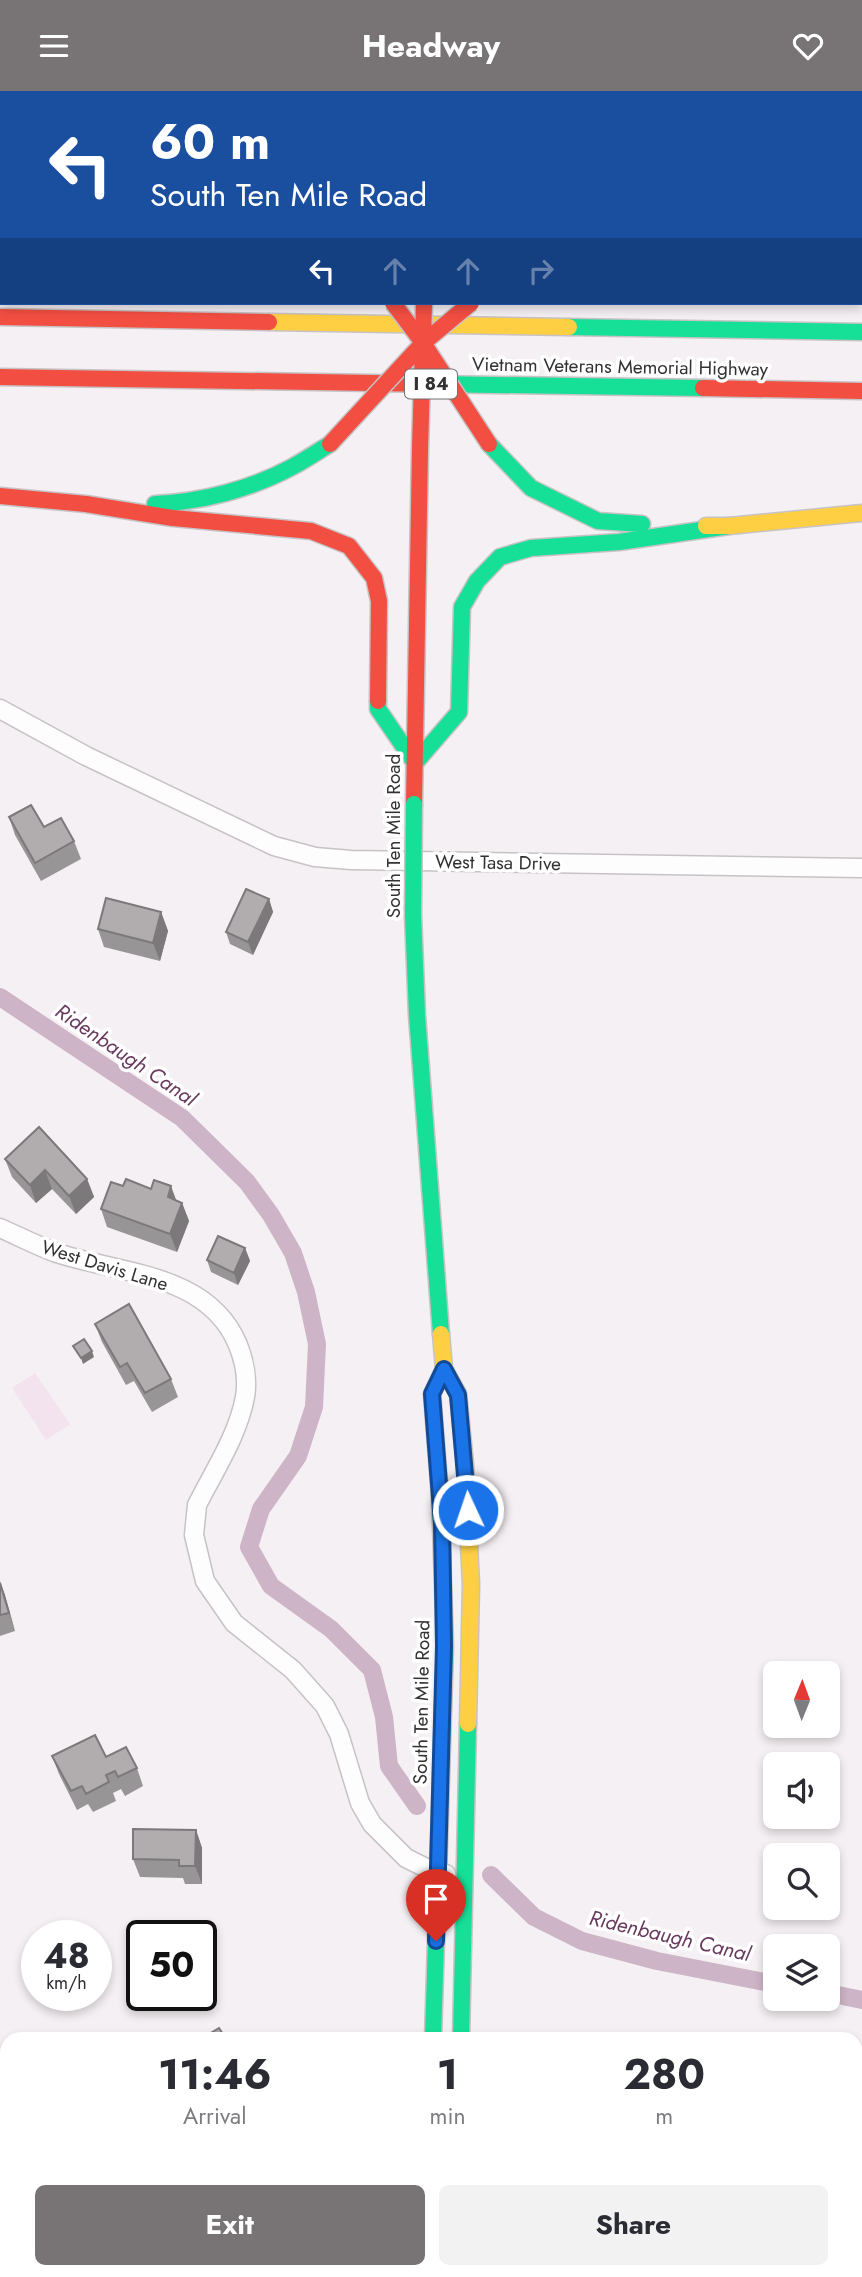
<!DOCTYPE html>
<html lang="en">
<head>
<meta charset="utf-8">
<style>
	:root { --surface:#fff; --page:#f2f2f3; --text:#2b2b33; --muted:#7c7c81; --accent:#787476 }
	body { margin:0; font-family:Jost,sans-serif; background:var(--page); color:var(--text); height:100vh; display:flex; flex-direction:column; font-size:26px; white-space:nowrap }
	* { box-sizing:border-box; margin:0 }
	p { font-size:23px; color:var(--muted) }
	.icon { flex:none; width:38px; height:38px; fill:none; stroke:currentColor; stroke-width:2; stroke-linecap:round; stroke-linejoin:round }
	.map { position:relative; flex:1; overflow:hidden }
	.panel { position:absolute; left:0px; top:1941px; width:863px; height:247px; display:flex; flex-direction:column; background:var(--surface); border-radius:21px 21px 0 0; box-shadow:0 4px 10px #0003 }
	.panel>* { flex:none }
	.banner { position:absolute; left:0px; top:0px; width:863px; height:214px; box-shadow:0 4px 10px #0003; background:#1a4fa0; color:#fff; overflow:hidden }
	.needle { width:46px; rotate:1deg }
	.buttons { position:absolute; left:763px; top:1570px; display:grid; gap:14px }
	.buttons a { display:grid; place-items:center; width:77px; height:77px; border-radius:10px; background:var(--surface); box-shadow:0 4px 10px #0003; font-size:35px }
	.speed { position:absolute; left:21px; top:1829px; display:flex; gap:14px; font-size:35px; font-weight:700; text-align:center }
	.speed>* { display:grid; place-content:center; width:91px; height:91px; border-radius:50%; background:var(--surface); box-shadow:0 4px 10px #0003; line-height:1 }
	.speed small { font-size:18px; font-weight:400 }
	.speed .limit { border:4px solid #111; border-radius:10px; background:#fff; color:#111 }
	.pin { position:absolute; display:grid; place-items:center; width:60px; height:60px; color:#fff; margin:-72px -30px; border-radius:50% 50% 50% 0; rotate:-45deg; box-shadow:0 0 7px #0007 }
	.pin .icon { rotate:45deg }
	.me { position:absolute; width:77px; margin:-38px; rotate:357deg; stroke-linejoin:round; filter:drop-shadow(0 0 5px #0008) }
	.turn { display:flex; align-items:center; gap:24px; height:147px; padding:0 35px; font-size:32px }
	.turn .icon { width:91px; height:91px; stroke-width:2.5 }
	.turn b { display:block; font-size:49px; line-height:60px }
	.lanes { display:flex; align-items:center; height:66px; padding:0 35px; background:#0003; justify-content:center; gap:35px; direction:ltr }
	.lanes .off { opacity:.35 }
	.eta { display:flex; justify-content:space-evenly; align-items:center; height:119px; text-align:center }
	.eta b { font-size:42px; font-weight:700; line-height:49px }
	.button { display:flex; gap:14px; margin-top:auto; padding:14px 35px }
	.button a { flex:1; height:80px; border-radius:10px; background:var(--accent); color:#fff; font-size:28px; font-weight:700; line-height:80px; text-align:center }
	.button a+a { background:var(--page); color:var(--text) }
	header { display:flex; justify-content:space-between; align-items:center; height:91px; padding:0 35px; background:var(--accent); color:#fff; font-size:32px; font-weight:700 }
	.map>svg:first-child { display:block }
	.green { fill:#f3e3ee }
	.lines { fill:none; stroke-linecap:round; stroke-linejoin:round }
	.canal { stroke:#cdb4c6; stroke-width:18 }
	.street-casing { stroke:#c7c3c5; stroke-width:21 }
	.fast-casing { stroke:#c7c3c5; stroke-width:19 }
	.slow-casing { stroke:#c7c3c5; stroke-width:19 }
	.jam-casing { stroke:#c7c3c5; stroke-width:19 }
	.street { stroke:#fefdfd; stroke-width:18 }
	.fast { stroke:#16e098; stroke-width:16 }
	.slow { stroke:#ffcf43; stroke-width:16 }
	.jam { stroke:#f24e42; stroke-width:16 }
	.fast-bridge-casing { stroke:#c7c3c5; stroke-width:19; stroke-linecap:butt }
	.jam-bridge-casing { stroke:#c7c3c5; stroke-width:19; stroke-linecap:butt }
	.fast-bridge { stroke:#16e098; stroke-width:16 }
	.jam-bridge { stroke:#f24e42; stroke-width:16 }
	.wall { fill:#989596 }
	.shaded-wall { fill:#7c797a }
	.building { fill:#b1adaf; stroke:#7c797a; stroke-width:2 }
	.route-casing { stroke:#114b97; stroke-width:18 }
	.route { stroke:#1a73e8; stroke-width:12 }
	.labels { text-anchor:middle; stroke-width:7; stroke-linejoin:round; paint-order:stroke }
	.shield { fill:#fff; stroke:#716f70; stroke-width:2 }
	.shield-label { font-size:18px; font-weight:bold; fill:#343133 }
	.street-label { font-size:19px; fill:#343133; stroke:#fff }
	.water-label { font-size:21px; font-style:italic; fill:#683a5d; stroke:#fff }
</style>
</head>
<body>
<header><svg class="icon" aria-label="menu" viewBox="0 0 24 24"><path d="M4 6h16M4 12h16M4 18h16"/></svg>Headway<svg class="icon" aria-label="heart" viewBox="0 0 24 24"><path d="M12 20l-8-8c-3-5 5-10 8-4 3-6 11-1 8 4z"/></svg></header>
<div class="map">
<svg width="862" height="2186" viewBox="0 0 862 2186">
	<rect width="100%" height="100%" fill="#f5f0f3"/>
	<polygon class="green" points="35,1282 70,1333 46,1349 12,1297"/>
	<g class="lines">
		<g class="canal">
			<polyline points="0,906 182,1027 247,1091 271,1124 293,1162 306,1201 317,1253 314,1316 298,1365 261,1418 249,1456 271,1495 331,1538 372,1579 384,1626 389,1675 417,1715"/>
			<polyline points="491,1784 534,1826 582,1850 657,1870 775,1893"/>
			<polyline points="828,1902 862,1909"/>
		</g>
		<defs>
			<g id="street">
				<polyline points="0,618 86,665 274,755 315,766 351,769 862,777"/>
				<path d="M0 1137C18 1145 36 1154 54 1161 118 1183 208 1181 238 1254 244 1269 248 1289 245 1306 238 1344 214 1380 197 1414L194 1444 205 1490 234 1532 293 1579 325 1615 339 1643 360 1712 372 1733 406 1767 426 1777 446 1783"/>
			</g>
			<g id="fast">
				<polyline points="430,0 430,2"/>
				<polyline points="466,0 467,2"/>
				<polyline points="378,2 379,0"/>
				<polyline points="569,236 862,241"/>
				<polyline points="433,293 703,297"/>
				<polyline points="489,353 531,397 598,430 642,433"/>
				<path d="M155 413C202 411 251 398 292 376 305 369 317 361 330 353"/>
				<polyline points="378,610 378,618 415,672 459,621 462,516 477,490 500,466 531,457 619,451 729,435"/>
				<polyline points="413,824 417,924 441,1243"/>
				<polyline points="433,1948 445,1555 440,1405"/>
				<polyline points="461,1948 468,1633"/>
			</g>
			<g id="slow">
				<polyline points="269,231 569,236"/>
				<polyline points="706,435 729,435 862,422"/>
				<polyline points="441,1243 444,1278 458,1303 465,1373 471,1493 468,1633"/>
				<polyline points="440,1405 432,1303 444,1278"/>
				<polyline points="455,2186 456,2180"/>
			</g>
			<g id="jam">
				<polyline points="0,105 2,104"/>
				<polyline points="861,119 862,119"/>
				<polyline points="0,226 269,231"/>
				<polyline points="0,286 433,293"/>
				<polyline points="703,297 862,300"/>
				<polyline points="0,405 86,413 173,427 311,440 349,455 374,487 379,510 378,610"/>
				<polyline points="414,713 420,358"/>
				<polyline points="430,2180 430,2186"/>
			</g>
		</defs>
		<use href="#street" class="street-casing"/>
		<use href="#fast" class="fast-casing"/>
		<use href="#slow" class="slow-casing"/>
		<use href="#jam" class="jam-casing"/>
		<use href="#street" class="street"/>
		<use href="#fast" class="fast"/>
		<use href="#slow" class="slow"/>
		<use href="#jam" class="jam"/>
		<defs>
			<polyline id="fast-bridge" points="413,824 414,713"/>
			<g id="jam-bridge">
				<polyline points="393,212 423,252 489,353"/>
				<polyline points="423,252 424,212"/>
				<polyline points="330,353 423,252 471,212"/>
				<polyline points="420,358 423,252"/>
			</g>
		</defs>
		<use href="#fast-bridge" class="fast-bridge-casing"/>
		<use href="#jam-bridge" class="jam-bridge-casing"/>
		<use href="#fast-bridge" class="fast-bridge"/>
		<use href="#jam-bridge" class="jam-bridge"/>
	</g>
	<g class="wall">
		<polygon points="9,726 44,736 74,750 81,768 41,790 15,744"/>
		<polygon points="269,808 273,821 253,864 230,853 226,841"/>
		<polygon points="161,821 168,840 160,870 104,856 98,838"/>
		<polygon points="5,1068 87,1088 94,1106 76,1123 52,1098 36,1112 12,1086"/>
		<polygon points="123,1095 151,1098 182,1112 189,1130 177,1161 107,1136 101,1118"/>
		<polygon points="245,1157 250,1170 238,1194 211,1181 207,1169"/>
		<polygon points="95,1233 171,1288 178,1306 152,1321 134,1290 126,1294 102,1251"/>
		<polygon points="0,1490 15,1540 0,1545"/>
		<polygon points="52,1665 106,1666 137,1677 143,1695 125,1705 121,1698 113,1702 116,1710 93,1721 88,1713 77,1719 59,1683"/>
		<polygon points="196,1739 202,1757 202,1793 185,1793 183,1787 140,1786 133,1768"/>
	</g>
	<g class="shaded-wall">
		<polygon points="269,808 273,821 253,864 248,851"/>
		<polygon points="161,821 168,840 160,870 153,852"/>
		<polygon points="45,1079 52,1098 36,1112 30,1094"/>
		<polygon points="87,1088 94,1106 76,1123 69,1105"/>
		<polygon points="171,1095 178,1114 168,1106"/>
		<polygon points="182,1112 189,1130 177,1161 170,1143"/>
		<polygon points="245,1157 250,1170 238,1194 234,1182"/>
		<polygon points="92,1260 94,1266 83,1273 81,1267"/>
		<polygon points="0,1490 5,1504 15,1540 9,1522"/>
		<polygon points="196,1739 202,1757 202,1793 195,1775"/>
	</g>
	<g class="building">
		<polygon points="31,714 44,736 61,727 74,750 35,772 9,726"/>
		<polygon points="246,798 269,808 248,851 226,841"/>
		<polygon points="106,807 161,821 153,852 98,838"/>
		<polygon points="39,1036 87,1088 69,1105 45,1079 30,1094 5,1068"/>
		<polygon points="126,1088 151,1098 154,1089 171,1095 168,1106 182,1112 170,1143 101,1118 111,1091 123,1095"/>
		<polygon points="218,1145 245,1157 234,1182 207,1169"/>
		<polygon points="129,1213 171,1288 145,1302 127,1272 120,1276 95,1233"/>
		<polygon points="84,1248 92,1260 81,1267 73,1255"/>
		<polygon points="0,1492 9,1522 0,1524"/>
		<polygon points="95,1644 106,1666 126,1656 137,1677 118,1686 115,1680 106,1684 109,1691 86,1703 82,1695 71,1700 52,1665"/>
		<polygon points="133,1738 196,1739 195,1775 179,1775 179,1769 133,1768"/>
		<polygon points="219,1937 226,1948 201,1948"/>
	</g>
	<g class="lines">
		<defs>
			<polyline id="route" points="436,1850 444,1555 442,1432 432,1303 444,1278 458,1304 468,1419"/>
		</defs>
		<use href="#route" class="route-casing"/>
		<use href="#route" class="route"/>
	</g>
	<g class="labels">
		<rect class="shield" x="405" y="278.5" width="52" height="29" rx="5"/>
		<g class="shield-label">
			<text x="431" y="299">I 84</text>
		</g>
		<g class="street-label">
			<text transform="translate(620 275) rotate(1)" y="7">Vietnam Veterans Memorial Highway</text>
			<text transform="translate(393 745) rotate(-90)" y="7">South Ten Mile Road</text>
			<text transform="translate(498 771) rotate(1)" y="7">West Tasa Drive</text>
			<text transform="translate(105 1174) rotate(17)" y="7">West Davis Lane</text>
			<text transform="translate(421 1611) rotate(-89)" y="7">South Ten Mile Road</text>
		</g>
		<g class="water-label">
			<text transform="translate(126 964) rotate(34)" y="7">Ridenbaugh Canal</text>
			<text transform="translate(670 1845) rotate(13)" y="7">Ridenbaugh Canal</text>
		</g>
	</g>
</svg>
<div class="buttons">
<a><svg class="needle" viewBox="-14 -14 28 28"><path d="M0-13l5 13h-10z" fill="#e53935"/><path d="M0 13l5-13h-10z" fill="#7c7c81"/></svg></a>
<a><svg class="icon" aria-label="sound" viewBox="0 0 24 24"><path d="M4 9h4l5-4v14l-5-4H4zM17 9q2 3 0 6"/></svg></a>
<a><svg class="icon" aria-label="search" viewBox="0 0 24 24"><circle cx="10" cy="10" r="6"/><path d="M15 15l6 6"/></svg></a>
<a><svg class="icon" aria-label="layers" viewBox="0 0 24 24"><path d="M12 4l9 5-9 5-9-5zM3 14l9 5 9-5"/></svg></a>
</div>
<div class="speed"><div>48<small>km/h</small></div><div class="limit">50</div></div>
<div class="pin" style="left:436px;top:1850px;background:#d93025"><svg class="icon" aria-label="arrive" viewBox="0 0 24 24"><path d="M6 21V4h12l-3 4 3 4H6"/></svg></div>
<svg class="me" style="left:468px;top:1419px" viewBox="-20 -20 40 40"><circle r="17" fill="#1a73e8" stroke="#fff" stroke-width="3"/><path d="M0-11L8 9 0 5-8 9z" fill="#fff"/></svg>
<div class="banner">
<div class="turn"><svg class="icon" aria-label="left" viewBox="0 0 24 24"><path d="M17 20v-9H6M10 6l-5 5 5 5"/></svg><div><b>60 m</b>South Ten Mile Road</div></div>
<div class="lanes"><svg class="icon" aria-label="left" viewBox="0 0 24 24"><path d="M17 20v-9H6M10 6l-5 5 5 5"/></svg><svg class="icon off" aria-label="ahead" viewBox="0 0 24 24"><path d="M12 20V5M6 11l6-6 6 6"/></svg><svg class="icon off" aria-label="ahead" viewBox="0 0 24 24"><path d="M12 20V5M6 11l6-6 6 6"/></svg><svg class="icon off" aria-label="right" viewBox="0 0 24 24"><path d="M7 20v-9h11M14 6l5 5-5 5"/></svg></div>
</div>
<section class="panel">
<div class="eta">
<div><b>11:46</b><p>Arrival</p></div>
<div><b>1</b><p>min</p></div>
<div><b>280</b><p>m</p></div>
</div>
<div class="button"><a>Exit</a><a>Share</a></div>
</section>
</div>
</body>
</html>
